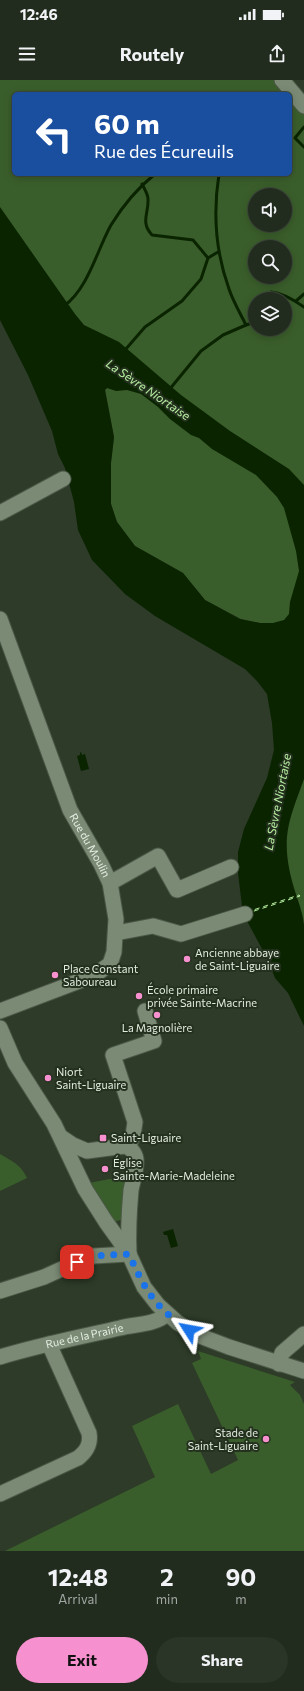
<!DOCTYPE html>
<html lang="en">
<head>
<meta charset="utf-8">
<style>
	:root { --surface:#222c1e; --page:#2a3427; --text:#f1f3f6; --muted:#a2a7a4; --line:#3f483c; --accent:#f790ce }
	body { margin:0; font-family:Commissioner,sans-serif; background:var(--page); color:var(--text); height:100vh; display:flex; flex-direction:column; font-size:15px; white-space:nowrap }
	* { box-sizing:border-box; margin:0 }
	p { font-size:13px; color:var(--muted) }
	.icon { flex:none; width:22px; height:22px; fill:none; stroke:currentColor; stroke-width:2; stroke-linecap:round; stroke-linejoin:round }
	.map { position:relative; height:1471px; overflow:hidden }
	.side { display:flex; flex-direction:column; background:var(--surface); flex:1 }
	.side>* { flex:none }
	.hud { position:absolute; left:12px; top:12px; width:280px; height:84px; border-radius:6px; box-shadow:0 2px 10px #0003,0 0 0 1px var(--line); background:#1a4fa0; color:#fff; overflow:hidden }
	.controls { position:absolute; left:248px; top:108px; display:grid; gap:8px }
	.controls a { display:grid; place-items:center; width:44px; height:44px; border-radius:50%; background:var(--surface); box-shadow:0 2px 10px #0003,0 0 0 1px var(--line); font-size:20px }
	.pin { position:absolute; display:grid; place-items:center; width:34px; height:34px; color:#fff; margin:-17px; border-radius:8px; box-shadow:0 2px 6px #0006 }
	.me { position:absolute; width:44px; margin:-22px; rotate:304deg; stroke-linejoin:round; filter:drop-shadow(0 0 3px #0008) }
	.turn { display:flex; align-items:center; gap:14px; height:84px; padding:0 16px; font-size:18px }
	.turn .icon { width:52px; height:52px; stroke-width:2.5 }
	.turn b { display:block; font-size:28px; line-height:34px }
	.eta { display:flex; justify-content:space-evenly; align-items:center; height:68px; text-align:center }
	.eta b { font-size:24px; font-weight:700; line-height:28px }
	.primary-button { display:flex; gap:8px; margin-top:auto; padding:8px 16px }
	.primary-button a { flex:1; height:46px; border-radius:24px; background:var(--accent); color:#111; font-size:16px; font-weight:700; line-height:46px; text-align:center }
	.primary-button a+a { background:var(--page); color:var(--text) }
	.status { display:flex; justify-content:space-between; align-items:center; height:28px; padding:0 20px; background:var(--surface); direction:ltr }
	.status svg { height:11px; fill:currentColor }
	header { display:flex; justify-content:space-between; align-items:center; height:52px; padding:0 16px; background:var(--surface); font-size:18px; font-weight:700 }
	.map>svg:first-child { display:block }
	.green { fill:#3a5e2b; fill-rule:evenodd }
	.water { fill:#0a2400; fill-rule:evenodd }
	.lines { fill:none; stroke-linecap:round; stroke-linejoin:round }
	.stream { stroke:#0a2400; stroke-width:3 }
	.ferry { stroke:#b7efa1; stroke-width:1; stroke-dasharray:5 4; stroke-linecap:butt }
	.minor-casing { stroke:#4b5746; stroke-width:17 }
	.minor { stroke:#7a8a74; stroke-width:15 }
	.route { stroke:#1a73e8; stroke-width:7; stroke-dasharray:0 12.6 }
	.poi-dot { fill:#f790ce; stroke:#24311e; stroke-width:1.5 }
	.labels { text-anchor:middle; stroke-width:4; stroke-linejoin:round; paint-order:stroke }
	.street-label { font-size:11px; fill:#e3ece0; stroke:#24311e }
	.poi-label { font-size:11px; fill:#e3ece0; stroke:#24311e; text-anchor:start }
	.water-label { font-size:12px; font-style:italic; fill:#b7efa1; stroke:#24311e }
</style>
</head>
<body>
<div class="status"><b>12:46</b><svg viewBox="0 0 49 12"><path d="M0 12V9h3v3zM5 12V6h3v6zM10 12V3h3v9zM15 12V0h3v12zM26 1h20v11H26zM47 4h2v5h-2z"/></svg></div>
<header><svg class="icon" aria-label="menu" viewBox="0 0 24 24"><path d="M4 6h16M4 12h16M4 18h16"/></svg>Routely<svg class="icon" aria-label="share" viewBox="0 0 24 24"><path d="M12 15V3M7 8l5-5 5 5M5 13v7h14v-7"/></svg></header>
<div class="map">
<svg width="304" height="1471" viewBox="0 0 304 1471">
	<rect width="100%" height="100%" fill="#2d3b28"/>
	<g class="green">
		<path d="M0 0H284L304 23V557L273 543H260L241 539 205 520 183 493 135 466 117 442 111 424V383L114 357 105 310 107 308 0 148ZM14 14H290V94H14ZM255 115H285V145H255ZM255 167H285V197H255ZM255 219H285V249H255Z"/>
		<polygon points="304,695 304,851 273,783"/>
		<path d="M0 1074C12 1081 21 1085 27 1098L0 1111Z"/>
		<polygon points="125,1096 127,1106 124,1139 110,1143 89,1103"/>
		<polygon points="198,1271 295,1302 290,1305 300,1315 304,1324 304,1471 5,1471 155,1397 132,1346 178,1324 211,1394 238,1380 192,1283 201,1279"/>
	</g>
	<g class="water">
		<path d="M0 127 75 234 84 245 119 262 181 315 230 351 289 389 304 405V699C290 738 281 755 291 797 294 811 303 831 304 845 304 878 304 912 304 946L288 913 275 898 268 880 246 839 242 826 238 793V772L244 749 267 698 274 670 272 643 267 614 257 601 245 589 155 536 125 514 92 480 78 450 74 422 65 388 58 374 52 351 28 295 0 240ZM107 308 116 311 127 310 141 314 158 327 170 339 191 355 199 358 212 369 256 395 277 417 284 428 296 471 299 491 290 522 289 534 284 540 273 543H260L240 539 205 520 183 493 135 466 117 442 111 424V383L114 357 105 310Z"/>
		<polygon points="81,672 82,675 85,674 89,689 81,691 77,676 80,675 80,673"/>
		<polygon points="173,1149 178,1166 171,1168 167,1155 164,1155 163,1152"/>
	</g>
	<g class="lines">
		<g class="stream">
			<polyline points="304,47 295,58 304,67"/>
			<path d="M219 94C213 132 216 173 229 209 233 221 240 233 246 245L255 242"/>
			<path d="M142 104C144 108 148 114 148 119 149 133 140 142 152 155L193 160 208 178"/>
			<path d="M269 219 271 212C283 213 294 220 304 227"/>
			<polyline points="296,221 304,214"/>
			<path d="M64 226C88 209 97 170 111 145 122 127 139 107 155 94"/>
			<polyline points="125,270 145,247 182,221 201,199 208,178 218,172"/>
			<polyline points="169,310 201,271 223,255 246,245"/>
		</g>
		<polygon class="ferry" points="299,815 300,816 245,834 244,833"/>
		<defs>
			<g id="minor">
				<polyline points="282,0 304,26"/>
				<polyline points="0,433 63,399"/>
				<path id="s1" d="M0 539 70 730 101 784 110 803 116 839 114 872 110 884 95 895 0 931"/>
				<polyline points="110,803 158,776 177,810 231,787"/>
				<polyline points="116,853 153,846 181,854 245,834"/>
				<polyline points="0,948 15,983 54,1044 85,1109 106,1142 129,1174 144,1207 158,1225 178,1243 200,1256 229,1267 304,1291"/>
				<path d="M61 1057 73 1065 87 1071 125 1066C131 1068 135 1073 136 1079 137 1089 133 1100 131 1110 129 1132 128 1152 129 1174"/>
				<polyline points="128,1067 133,1056 135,1042 113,975 154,961 145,931"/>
				<polyline points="0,1211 44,1197 77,1182 94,1176 129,1174"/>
				<path id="s2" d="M0 1277C39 1265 80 1257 120 1248 135 1244 155 1245 167 1234"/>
				<polyline points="279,1284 282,1273 304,1254"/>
				<path d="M0 1414 78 1378C87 1371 91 1364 89 1353L49 1264"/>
			</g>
		</defs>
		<use href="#minor" class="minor-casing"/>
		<use href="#minor" class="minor"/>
	</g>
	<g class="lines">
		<path class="route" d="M77 1182 94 1176 129 1174C145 1210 155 1228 189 1250"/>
	</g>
	<g class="poi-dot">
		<circle cx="187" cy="879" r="4"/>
		<circle cx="55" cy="895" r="4"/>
		<circle cx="139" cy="916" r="4"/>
		<circle cx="157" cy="935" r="4"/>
		<circle cx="48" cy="998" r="4"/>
		<rect x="99" y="1054" width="8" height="8" rx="2"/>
		<circle cx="105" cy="1089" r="4"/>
		<circle cx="266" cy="1359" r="4"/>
	</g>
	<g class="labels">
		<g class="street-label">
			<text dy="4" stroke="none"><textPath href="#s1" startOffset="244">Rue du Moulin</textPath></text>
			<text dy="4" stroke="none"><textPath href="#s2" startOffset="87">Rue de la Prairie</textPath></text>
		</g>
		<g class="poi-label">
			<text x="195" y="877">Ancienne abbaye<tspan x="195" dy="13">de Saint-Liguaire</tspan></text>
			<text x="63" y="893">Place Constant<tspan x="63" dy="13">Saboureau</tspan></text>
			<text x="147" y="914">École primaire<tspan x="147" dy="13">privée Sainte-Macrine</tspan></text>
			<text x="157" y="952" text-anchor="middle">La Magnolière</text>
			<text x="56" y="996">Niort<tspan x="56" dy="13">Saint-Liguaire</tspan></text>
			<text x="111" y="1062">Saint-Liguaire</text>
			<text x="113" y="1087">Église<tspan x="113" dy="13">Sainte-Marie-Madeleine</tspan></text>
			<text x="258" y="1357" text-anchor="end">Stade de<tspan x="258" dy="13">Saint-Liguaire</tspan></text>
		</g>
		<g class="water-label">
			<text transform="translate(148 310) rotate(34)" y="4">La Sèvre Niortaise</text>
			<text transform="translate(278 722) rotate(-79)" y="4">La Sèvre Niortaise</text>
		</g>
	</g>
</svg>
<div class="controls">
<a><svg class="icon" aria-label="sound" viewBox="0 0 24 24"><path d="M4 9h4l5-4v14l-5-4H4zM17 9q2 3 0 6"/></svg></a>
<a><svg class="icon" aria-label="search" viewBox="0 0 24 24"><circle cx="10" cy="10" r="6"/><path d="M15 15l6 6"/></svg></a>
<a><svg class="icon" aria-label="layers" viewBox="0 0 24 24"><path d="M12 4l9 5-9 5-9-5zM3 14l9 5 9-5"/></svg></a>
</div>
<div class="pin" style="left:77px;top:1182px;background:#d93025"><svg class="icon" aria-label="arrive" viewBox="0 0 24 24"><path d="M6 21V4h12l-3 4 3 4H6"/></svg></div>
<svg class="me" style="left:189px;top:1250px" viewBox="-20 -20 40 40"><path d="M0-17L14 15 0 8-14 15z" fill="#1a73e8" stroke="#fff" stroke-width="4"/></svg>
<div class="hud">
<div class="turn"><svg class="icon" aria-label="left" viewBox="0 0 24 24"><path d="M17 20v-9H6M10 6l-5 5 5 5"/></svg><div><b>60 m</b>Rue des Écureuils</div></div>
</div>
</div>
<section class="side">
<div class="eta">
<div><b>12:48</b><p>Arrival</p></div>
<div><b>2</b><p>min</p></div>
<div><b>90</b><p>m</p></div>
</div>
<div class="primary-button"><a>Exit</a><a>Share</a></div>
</section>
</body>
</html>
